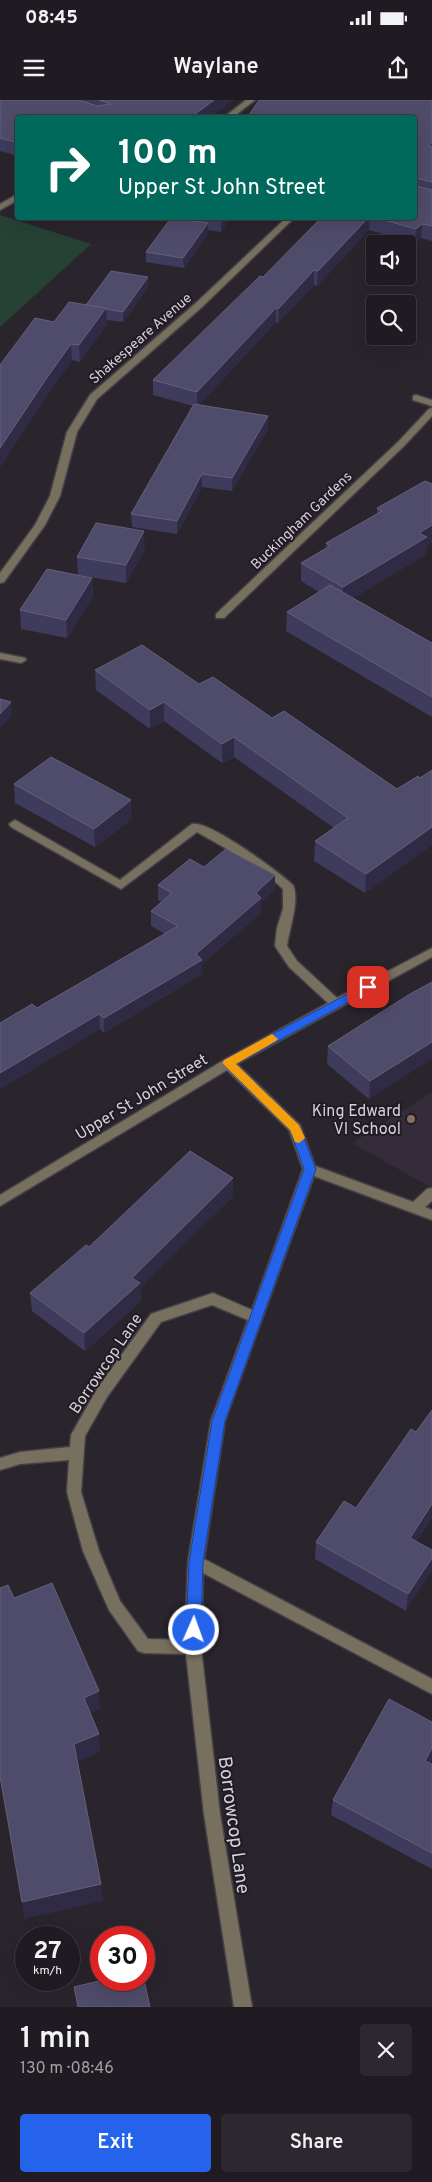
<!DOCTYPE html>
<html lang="en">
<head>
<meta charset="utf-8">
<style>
	:root { --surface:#201b22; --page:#2d282f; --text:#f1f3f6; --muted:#a2a1a5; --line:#3d3940; --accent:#2563eb }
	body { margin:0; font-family:Overpass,sans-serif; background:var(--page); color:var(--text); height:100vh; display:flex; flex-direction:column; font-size:19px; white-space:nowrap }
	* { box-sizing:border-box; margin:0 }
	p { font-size:16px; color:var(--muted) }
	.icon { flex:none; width:28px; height:28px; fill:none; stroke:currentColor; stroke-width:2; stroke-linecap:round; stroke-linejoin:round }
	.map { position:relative; height:1907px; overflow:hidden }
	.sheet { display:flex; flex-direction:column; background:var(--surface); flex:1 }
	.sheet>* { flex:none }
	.top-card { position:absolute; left:15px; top:15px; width:402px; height:105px; border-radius:5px; box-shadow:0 5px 20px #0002,0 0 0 1px var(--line); background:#00695c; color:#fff; overflow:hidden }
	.fabs { position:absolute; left:366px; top:135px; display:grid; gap:10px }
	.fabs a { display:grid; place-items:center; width:50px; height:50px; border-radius:5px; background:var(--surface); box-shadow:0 5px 20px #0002,0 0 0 1px var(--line); font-size:25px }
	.speed { position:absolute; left:15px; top:1826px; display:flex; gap:10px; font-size:25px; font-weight:700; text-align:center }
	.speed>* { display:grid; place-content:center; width:65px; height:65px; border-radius:50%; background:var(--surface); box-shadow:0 5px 20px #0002,0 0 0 1px var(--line); line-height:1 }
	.speed small { font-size:12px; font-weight:400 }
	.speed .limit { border:8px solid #d22; background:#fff; color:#111 }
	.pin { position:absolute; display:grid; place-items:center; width:42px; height:42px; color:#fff; margin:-21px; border-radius:10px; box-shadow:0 2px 8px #0006 }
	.me { position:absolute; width:55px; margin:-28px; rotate:2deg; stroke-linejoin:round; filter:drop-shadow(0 0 4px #0008) }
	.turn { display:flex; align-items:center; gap:18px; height:105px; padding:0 20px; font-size:22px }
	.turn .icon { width:65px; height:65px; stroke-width:2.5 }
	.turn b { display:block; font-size:35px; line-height:42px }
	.round { display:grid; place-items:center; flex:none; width:52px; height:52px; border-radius:5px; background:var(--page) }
	.head { display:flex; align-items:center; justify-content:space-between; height:85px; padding:0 20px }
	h1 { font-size:30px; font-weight:600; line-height:38px }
	.action { display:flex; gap:10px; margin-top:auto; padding:10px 20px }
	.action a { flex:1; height:58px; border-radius:5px; background:var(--accent); color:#fff; font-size:20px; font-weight:600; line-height:58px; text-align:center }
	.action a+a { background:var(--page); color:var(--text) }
	.status { display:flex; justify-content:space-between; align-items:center; height:35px; padding:0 25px; background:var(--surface); direction:ltr }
	.status svg { height:14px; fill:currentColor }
	header { display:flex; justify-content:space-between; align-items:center; height:65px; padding:0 20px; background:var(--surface); font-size:22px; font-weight:600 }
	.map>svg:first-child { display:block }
	.built { fill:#352c3a }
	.green { fill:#264235 }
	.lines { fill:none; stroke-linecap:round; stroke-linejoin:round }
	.minor-casing { stroke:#454048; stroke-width:3 }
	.minor { fill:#78705e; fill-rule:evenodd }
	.wall { fill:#3f3b5d }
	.shaded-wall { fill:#302b44 }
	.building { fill:#4f4b6a; stroke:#64607b }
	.route { fill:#2563eb; stroke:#184099 }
	.slow { fill:#f59e0b }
	.education-dot { fill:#8d6e63; stroke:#201b24; stroke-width:2 }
	.labels { text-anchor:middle; stroke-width:4; stroke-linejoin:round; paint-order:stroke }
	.far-street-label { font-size:14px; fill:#d5d1d7; stroke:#201b24 }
	.street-label { font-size:16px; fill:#d5d1d7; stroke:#201b24 }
	.poi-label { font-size:16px; fill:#d5d1d7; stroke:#201b24; text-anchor:end }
	.near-street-label { font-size:19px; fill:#d5d1d7; stroke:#201b24 }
</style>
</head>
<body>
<div class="status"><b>08:45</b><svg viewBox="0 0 49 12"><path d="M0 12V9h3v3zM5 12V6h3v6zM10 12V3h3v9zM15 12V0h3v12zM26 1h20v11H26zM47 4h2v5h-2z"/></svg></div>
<header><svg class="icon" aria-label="menu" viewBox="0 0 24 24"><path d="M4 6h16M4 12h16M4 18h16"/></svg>Waylane<svg class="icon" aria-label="share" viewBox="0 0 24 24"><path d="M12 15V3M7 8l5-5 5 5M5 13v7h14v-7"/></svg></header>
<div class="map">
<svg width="432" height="1907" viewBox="0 0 432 1907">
	<rect width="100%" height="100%" fill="#2a242d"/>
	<polygon class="built" points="432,992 432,1088 352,1043"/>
	<polygon class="green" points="0,115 91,144 0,227"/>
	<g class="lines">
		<defs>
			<g id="minor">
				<polygon points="246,0 255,0 232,18 223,18"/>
				<polygon points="18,94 18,100 0,110 0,104"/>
				<polygon points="286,118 294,118 202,207 97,299 77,332 60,396 45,425 4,482 0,483 0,473 35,425 50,396 67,332 90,295 196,203"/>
				<polygon points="416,295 432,300 432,306 413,300 413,296"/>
				<polygon points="432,308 432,316 404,346 224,518 216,518 216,514 398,342 429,309"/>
				<polygon points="0,553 25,558 26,560 21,563 0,559"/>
				<path d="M15 720 120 780 192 724C209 720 279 772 293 785 300 801 289 829 287 846L297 861 337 898 432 848V857L237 964 300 1025 315 1066 413 1102 427 1089 432 1088V1101L425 1107 432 1110V1120L314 1076 225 1321 204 1459 432 1579V1594L203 1473 201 1547 220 1714 252 1907H234L204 1714 186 1554 144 1553 138 1551 109 1510 83 1451 67 1392 69 1360 20 1364 0 1370V1358L20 1352 70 1347 71 1335 97 1289 151 1214 213 1193 252 1210 303 1069 289 1030 227 970 0 1106V1095L224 960 328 903 289 867 275 846 277 828 283 809V789C258 765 227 749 197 732L121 789 11 727 9 724ZM212 1205 248 1220 211 1321 188 1462 185 1540 148 1539 120 1501 99 1451 81 1392 85 1336 107 1297 161 1222Z"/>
			</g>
		</defs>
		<use href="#minor" class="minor-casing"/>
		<use href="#minor" class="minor"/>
	</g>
	<g class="wall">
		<polygon points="0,0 233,0 209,18 18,18 18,56 0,51"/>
		<polygon points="432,0 432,141 421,138 415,143 369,130 317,186 314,185 278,223 276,222 199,305 268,316 268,329 232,391 202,387 177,434 132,427 131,414 193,306 153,295 153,280 263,177 321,118 415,118 415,18 247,18"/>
		<polygon points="180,118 230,118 221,132 208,130 208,133 184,168 146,162 146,152"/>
		<polygon points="148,177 148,187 123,222 107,220 107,224 80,262 72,260 47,295 0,367 54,222 86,205"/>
		<polygon points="432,384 432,442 426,446 425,455 353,498 432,543 432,617 286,531 287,512 319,492 301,481 301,463 326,448 326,443 377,414 377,408"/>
		<polygon points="145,449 126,483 78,475 77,457"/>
		<polygon points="92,478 93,496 67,538 21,529 20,510"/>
		<polygon points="95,570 199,584 272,618 397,689 420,678 432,670 432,745 365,793 314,761 315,741 334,728 234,657 222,663 164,621 150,629 96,590"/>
		<polygon points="14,684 132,719 95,747 15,703"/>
		<polygon points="204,767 275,775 275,790 261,802 261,813 202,864 202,874 104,933 100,929 0,989 0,923 37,908 165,834 151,826 151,811 162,802 158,800 158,785"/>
		<polygon points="432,882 369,999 327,964 328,946"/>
		<polygon points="233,1096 140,1188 141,1201 85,1251 32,1211 30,1193 89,1147"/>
		<polygon points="432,1310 432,1418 416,1442 406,1511 315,1459 316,1442 356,1408 416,1332"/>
		<polygon points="432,1622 432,1659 430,1663 432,1664 432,1769 331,1715 333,1700"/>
	</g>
	<g class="shaded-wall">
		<polygon points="214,0 233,0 209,18 190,18"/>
		<polygon points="221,118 230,118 221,132"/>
		<polygon points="368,118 370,118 369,130 317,186 318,171"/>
		<polygon points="208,123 208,133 184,168 183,158"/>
		<polygon points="422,124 421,138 415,143 416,129"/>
		<polygon points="314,170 314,185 278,223 279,208"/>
		<polygon points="148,177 148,187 123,222 123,212"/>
		<polygon points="106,208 107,224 80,262 79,245"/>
		<polygon points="276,208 276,222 197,307 197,292"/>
		<polygon points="71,244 72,260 47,295 0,367 0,348 46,279"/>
		<polygon points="268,316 268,329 232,391 232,378"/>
		<polygon points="202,374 202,387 177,434 177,421"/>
		<polygon points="432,425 432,442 426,446 425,455 342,505 343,487 419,433"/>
		<polygon points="144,431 145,449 126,483 126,465"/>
		<polygon points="92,478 93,496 67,538 66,520"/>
		<polygon points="11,602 12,615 0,629 0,614"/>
		<polygon points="164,602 164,621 150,629 150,610"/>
		<polygon points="234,637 234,657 222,663 222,644"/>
		<polygon points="131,700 132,719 95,747 94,729"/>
		<polygon points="432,727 432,745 365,793 366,774"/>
		<polygon points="275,775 275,790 261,802 261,813 202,864 202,874 104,933 104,918 196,854 256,793"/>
		<polygon points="99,914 100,929 0,989 0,973"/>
		<polygon points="432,942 432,959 369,999 370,981"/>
		<polygon points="233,1078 233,1096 140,1188 141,1201 85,1251 84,1233 132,1178"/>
		<polygon points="432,1404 432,1418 408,1455 410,1438"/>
		<polygon points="432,1458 432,1471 406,1511 408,1494"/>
		<polygon points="99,1591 100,1609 86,1616 84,1598"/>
		<polygon points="99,1634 100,1652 76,1662 74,1644"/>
		<polygon points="432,1648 432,1659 423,1676 425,1661"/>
		<polygon points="101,1784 103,1801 24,1819 22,1802"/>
	</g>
	<g class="building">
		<polygon points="0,0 79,0 97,6 111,4 99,0 214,0 190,18 18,18 18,43 0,38"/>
		<polygon points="259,0 432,0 432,42 428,46 432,47 432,82 416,78 415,79 415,18 308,18 304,16 303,18 247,18"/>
		<polygon points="415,86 432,90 432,126 422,124 416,129 377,118 415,118"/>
		<polygon points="171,118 208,123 183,158 146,152"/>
		<polygon points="321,118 368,118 318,171 314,170 279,208 276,208 197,292 153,280 260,176 263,177"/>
		<polygon points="111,171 148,177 123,212 86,205"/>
		<polygon points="69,202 106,208 79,245 71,244 46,279 0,348 0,265 35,218 54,222"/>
		<polygon points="194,304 268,316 232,378 202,374 177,421 131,414"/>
		<polygon points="425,381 432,384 432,425 419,433 427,437 343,487 301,463 330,446 326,443 382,411 377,408"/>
		<polygon points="96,423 144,431 126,465 77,457"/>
		<polygon points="47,469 92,478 66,520 20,510"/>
		<polygon points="330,485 432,543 432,597 287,512"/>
		<polygon points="142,545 199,584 213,577 272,618 284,611 397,689 418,676 420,678 432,670 432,727 366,774 315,741 348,718 234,637 222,644 164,602 150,610 95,570"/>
		<polygon points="0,599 11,602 0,614"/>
		<polygon points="51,657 131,700 94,729 14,684"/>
		<polygon points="226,749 275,775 256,793 261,798 196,854 202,860 104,918 99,914 0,973 0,923 32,904 37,908 178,826 151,811 172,793 158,785 190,759 204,767"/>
		<polygon points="432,882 432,942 370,981 328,946 410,894"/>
		<polygon points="190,1051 233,1078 132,1178 140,1183 84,1233 30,1193 86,1145 89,1147"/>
		<polygon points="432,1310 432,1404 410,1438 432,1450 432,1458 408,1494 316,1442 344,1401 356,1408 411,1329 416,1332"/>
		<polygon points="52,1483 99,1591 84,1598 99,1634 74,1644 101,1784 22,1802 0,1676 0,1488 8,1485 14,1498"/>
		<polygon points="389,1599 432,1622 432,1648 425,1661 432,1664 432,1753 333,1700"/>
		<polygon points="103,1880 144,1880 150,1907 78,1907 74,1887"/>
	</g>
	<polygon class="route" points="368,883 373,887 372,889 236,964 299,1025 316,1069 225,1321 203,1462 201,1530 199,1535 194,1536 188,1535 186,1530 189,1462 212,1321 304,1069 290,1030 222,963 224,960"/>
	<polygon class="slow" points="272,934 278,939 276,941 236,964 299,1025 305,1038 299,1043 295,1042 290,1030 222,963 224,960"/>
	<circle class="education-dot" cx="411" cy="1019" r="5"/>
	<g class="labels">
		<g class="far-street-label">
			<text transform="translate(140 238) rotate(-41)" y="5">Shakespeare Avenue</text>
			<text transform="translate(301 420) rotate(-44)" y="5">Buckingham Gardens</text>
		</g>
		<g class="street-label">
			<text transform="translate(141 996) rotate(-31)" y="6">Upper St John Street</text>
			<text transform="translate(105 1263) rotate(-56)" y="6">Borrowcop Lane</text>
		</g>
		<g class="poi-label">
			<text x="401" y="1016">King Edward<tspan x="401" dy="18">VI School</tspan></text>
		</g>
		<g class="near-street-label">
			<text transform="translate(235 1725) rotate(82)" y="7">Borrowcop Lane</text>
		</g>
	</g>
</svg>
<div class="fabs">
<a><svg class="icon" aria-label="sound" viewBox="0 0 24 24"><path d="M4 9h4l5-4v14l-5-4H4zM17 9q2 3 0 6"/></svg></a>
<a><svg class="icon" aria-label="search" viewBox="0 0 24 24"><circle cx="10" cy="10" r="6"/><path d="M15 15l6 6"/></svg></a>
</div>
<div class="speed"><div>27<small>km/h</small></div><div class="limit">30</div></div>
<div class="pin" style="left:368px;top:887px;background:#d93025"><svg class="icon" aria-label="arrive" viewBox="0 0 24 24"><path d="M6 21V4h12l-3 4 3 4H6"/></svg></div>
<svg class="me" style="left:194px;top:1530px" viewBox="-20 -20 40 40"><circle r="17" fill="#2563eb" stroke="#fff" stroke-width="3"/><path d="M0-11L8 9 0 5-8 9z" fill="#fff"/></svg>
<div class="top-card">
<div class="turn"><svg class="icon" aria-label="right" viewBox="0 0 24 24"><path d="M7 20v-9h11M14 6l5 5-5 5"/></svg><div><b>100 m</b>Upper St John Street</div></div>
</div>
</div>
<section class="sheet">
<div class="head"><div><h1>1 min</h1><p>130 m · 08:46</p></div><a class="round"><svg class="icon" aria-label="close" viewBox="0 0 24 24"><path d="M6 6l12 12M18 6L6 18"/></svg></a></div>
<div class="action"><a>Exit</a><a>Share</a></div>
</section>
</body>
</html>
